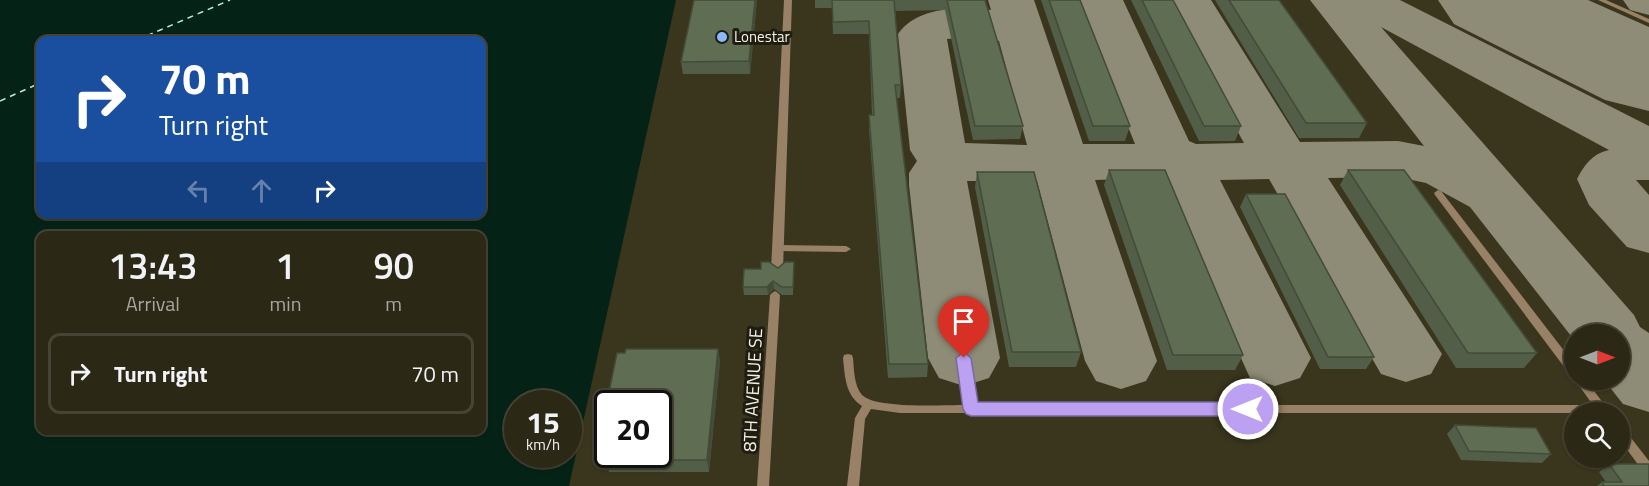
<!DOCTYPE html>
<html lang="en">
<head>
<meta charset="utf-8">
<style>
	:root { --surface:#2c2816; --page:#383423; --text:#f1f3f6; --muted:#a6a6a1; --line:#484435 }
	body { margin:0; font-family:"Titillium Web",sans-serif; background:var(--page); color:var(--text); height:100vh; display:flex; flex-direction:column; font-size:22px; white-space:nowrap }
	* { box-sizing:border-box; margin:0 }
	p { font-size:20px; color:var(--muted) }
	.icon { flex:none; width:33px; height:33px; fill:none; stroke:currentColor; stroke-width:2; stroke-linecap:round; stroke-linejoin:round }
	.map { position:relative; flex:1; overflow:hidden }
	.panel { position:absolute; left:36px; top:231px; width:450px; height:204px; display:flex; flex-direction:column; background:var(--surface); border-radius:12px; box-shadow:0 2px 4px #0004,0 0 0 2px var(--line) }
	.panel>* { flex:none }
	.banner { position:absolute; left:36px; top:36px; width:450px; height:183px; border-radius:12px; box-shadow:0 2px 4px #0004,0 0 0 2px var(--line); background:#1a4fa0; color:#fff; overflow:hidden }
	.needle { width:39px; rotate:90deg }
	.controls { position:absolute; left:1564px; top:324px; display:grid; gap:12px }
	.controls a { display:grid; place-items:center; width:66px; height:66px; border-radius:50%; background:var(--surface); box-shadow:0 2px 4px #0004,0 0 0 2px var(--line); font-size:30px }
	.speed { position:absolute; left:504px; top:390px; display:flex; gap:12px; font-size:30px; font-weight:700; text-align:center }
	.speed>* { display:grid; place-content:center; width:78px; height:78px; border-radius:50%; background:var(--surface); box-shadow:0 2px 4px #0004,0 0 0 2px var(--line); line-height:1 }
	.speed small { font-size:15px; font-weight:400 }
	.speed .limit { border:3px solid #111; border-radius:9px; background:#fff; color:#111 }
	.pin { position:absolute; display:grid; place-items:center; width:51px; height:51px; color:#fff; margin:-62px -26px; border-radius:50% 50% 50% 0; rotate:-45deg; box-shadow:0 0 6px #0007 }
	.pin .icon { rotate:45deg }
	.me { position:absolute; width:66px; margin:-33px; rotate:270deg; stroke-linejoin:round; filter:drop-shadow(0 0 4px #0008) }
	.turn { display:flex; align-items:center; gap:21px; height:126px; padding:0 24px; font-size:27px }
	.turn .icon { width:78px; height:78px; stroke-width:2.5 }
	.turn b { display:block; font-size:42px; line-height:51px }
	.lanes { display:flex; align-items:center; height:57px; padding:0 24px; background:#0003; justify-content:center; gap:30px; direction:ltr }
	.lanes .off { opacity:.35 }
	.eta { display:flex; justify-content:space-evenly; align-items:center; height:102px; text-align:center }
	.eta b { font-size:36px; font-weight:600; line-height:42px }
	ul { padding:0; list-style:none }
	li { display:flex; align-items:center; gap:18px; height:81px; margin:0 12px 9px; padding:0 12px; border:3px solid var(--line); border-radius:12px }
	li div { flex:1 }
	li b { display:block; font-size:22px }
	li em { font-style:normal }
	.map>svg:first-child { display:block }
	.water { fill:#042316; fill-rule:evenodd }
	.lines { fill:none; stroke-linecap:round; stroke-linejoin:round }
	.ferry { stroke:#b2eecf; stroke-width:1.5; stroke-dasharray:6 5; stroke-linecap:butt }
	.taxiway { fill:#8e8b76; fill-rule:evenodd }
	.runway { fill:#8e8b76; fill-rule:evenodd }
	.service { fill:#998167; fill-rule:evenodd }
	.minor { fill:#998167; fill-rule:evenodd }
	.wall { fill:#525e47 }
	.shaded-wall { fill:#424c39 }
	.building { fill:#5f6d52; stroke:#424c39; stroke-width:1.5; fill-rule:evenodd }
	.route { fill:#bca0f2; stroke:#7a689d; stroke-width:1.5 }
	.poi-dot { fill:#8abafc; stroke:#1f1d12; stroke-width:2 }
	.labels { text-anchor:middle; stroke-width:6; stroke-linejoin:round; paint-order:stroke }
	.far-poi-label { font-size:15px; fill:#f6f3e4; stroke:#1f1d12; text-anchor:start }
	.street-label { font-size:18px; fill:#f6f3e4; stroke:#1f1d12 }
</style>
</head>
<body>
<div class="map">
<svg width="1649" height="486" viewBox="0 0 1649 486">
	<rect width="100%" height="100%" fill="#3a361d"/>
	<path class="water" d="M0 0H676L569 486H0ZM40 40H482V214H40ZM40 236H482V430H40ZM518 404H568V454H518Z"/>
	<g class="lines">
		<g class="ferry">
			<polyline points="137,40 230,0"/>
			<polyline points="0,101 40,83"/>
		</g>
		<g class="taxiway">
			<path d="M988 0H1034L1083 144H1135L1077 0H1123L1189 141 1196 144 1244 143 1165 0H1211L1300 142 1398 141 1424 146 1310 0H1400L1649 126V180H1636L1649 195V253L1627 247 1589 205 1577 179C1585 164 1592 154 1609 150L1381 27 1634 315 1640 327 1649 333V412L1623 404 1604 380H1620V334H1575V341L1470 207 1426 183 1398 177 1328 178 1442 354 1431 374 1406 382 1381 374 1269 179 1220 180 1311 358 1300 378 1275 386 1250 378 1160 178 1095 180 1157 361 1146 381 1121 389 1096 381 1085 361 1037 181H967L1000 358 989 378 964 386 939 378 928 358 909 185V173L917 161 910 150 898 34C916 7 961 6 991 10ZM970 37 999 41 1027 145 965 143 947 39Z"/>
			<polygon points="1623,0 1649,0 1649,15 1630,10"/>
		</g>
		<polygon class="runway" points="1438,0 1588,0 1649,27 1649,111 1605,100 1454,24"/>
		<g class="service">
			<polygon points="1598,0 1606,0 1649,19 1649,23"/>
			<polygon points="1438,190 1441,191 1575,365 1575,377 1571,376 1435,195 1434,193"/>
			<polygon points="778,245 846,246 851,249 846,252 778,251 773,248"/>
			<polygon points="775,291 778,293 780,295 769,486 757,486 770,295 772,293"/>
			<path d="M848 354 852 355 853 358C854 369 854 386 862 395 876 409 943 405 965 405L959 358 960 355 964 354 968 355 969 358 976 405H1593L1575 380H1586L1609 411V412L1575 413H900L871 409 865 419 859 486H847L855 418 862 406C845 395 845 376 843 358L844 355Z"/>
			<polygon points="1620,427 1624,429 1649,461 1649,475 1645,474 1620,440"/>
		</g>
		<polygon class="minor" points="784,0 792,0 783,270 777,274 771,270"/>
	</g>
	<g class="wall">
		<polygon points="757,0 750,74 683,74 681,62"/>
		<polygon points="815,0 985,0 1023,126 1020,139 973,140 945,10 895,11 901,85 900,98 897,98 928,364 927,377 888,378 869,129 869,115 872,115 869,34 833,34 832,8 815,8"/>
		<polygon points="1041,0 1080,0 1130,126 1125,141 1089,141"/>
		<polygon points="1131,0 1173,0 1241,126 1235,141 1199,141"/>
		<polygon points="1215,0 1279,0 1367,123 1359,138 1299,138"/>
		<polygon points="1109,170 1243,355 1235,370 1167,370 1104,185"/>
		<polygon points="1348,170 1537,353 1524,368 1456,368 1340,185"/>
		<polygon points="977,172 1081,352 1076,367 1009,367 975,187"/>
		<polygon points="1246,194 1374,357 1366,369 1320,369 1240,207"/>
		<polygon points="794,262 793,295 782,295 774,289 768,295 744,295 743,287 761,269 778,268"/>
		<polygon points="718,349 720,362 709,472 609,472 608,468 600,468 596,456"/>
		<polygon points="1455,425 1551,454 1542,463 1461,460 1447,434"/>
		<polygon points="1609,464 1649,486 1597,486 1602,482 1606,482 1599,472"/>
	</g>
	<g class="shaded-wall">
		<polygon points="755,0 757,0 750,74 749,61"/>
		<polygon points="773,281 774,289 768,295 767,287"/>
		<polygon points="718,349 720,362 709,472 707,460"/>
	</g>
	<g class="building">
		<polygon points="694,0 755,0 749,61 681,62"/>
		<polygon points="832,0 894,0 901,85 895,85 928,364 889,364 869,115 874,115 869,21 833,22"/>
		<polygon points="947,0 985,0 1023,126 975,126"/>
		<polygon points="1049,0 1080,0 1130,126 1093,126"/>
		<polygon points="1142,0 1173,0 1241,126 1204,126"/>
		<polygon points="1229,0 1279,0 1367,123 1306,123"/>
		<polygon points="1109,170 1165,170 1243,355 1173,355"/>
		<polygon points="1348,170 1404,170 1537,353 1468,353"/>
		<polygon points="977,172 1034,172 1081,352 1012,352"/>
		<polygon points="1246,194 1285,194 1374,357 1328,357"/>
		<polygon points="761,262 769,262 778,268 785,262 794,262 793,287 782,287 773,281 767,287 743,287 744,269 761,269"/>
		<path d="M626 349H718L707 460H605L606 456H596L617 353H625ZM608 404H658V454H608Z"/>
		<polygon points="1455,425 1536,428 1551,454 1469,451"/>
		<polygon points="1609,464 1649,464 1649,486 1604,486 1602,482 1622,482"/>
	</g>
	<polygon class="route" points="964,352 971,358 978,402 1248,402 1254,404 1256,409 1254,414 1248,416 971,416 966,414 963,409 956,358"/>
	<circle class="poi-dot" cx="722" cy="37" r="6"/>
	<g class="labels">
		<g class="far-poi-label">
			<text x="734" y="42">Lonestar</text>
		</g>
		<g class="street-label">
			<text transform="translate(753 390) rotate(-87)" y="6">8TH AVENUE SE</text>
		</g>
	</g>
</svg>
<div class="controls">
<a><svg class="needle" viewBox="-14 -14 28 28"><path d="M0-13l5 13h-10z" fill="#e53935"/><path d="M0 13l5-13h-10z" fill="#a6a6a1"/></svg></a>
<a><svg class="icon" aria-label="search" viewBox="0 0 24 24"><circle cx="10" cy="10" r="6"/><path d="M15 15l6 6"/></svg></a>
</div>
<div class="speed"><div>15<small>km/h</small></div><div class="limit">20</div></div>
<div class="pin" style="left:964px;top:358px;background:#d93025"><svg class="icon" aria-label="arrive" viewBox="0 0 24 24"><path d="M6 21V4h12l-3 4 3 4H6"/></svg></div>
<svg class="me" style="left:1248px;top:409px" viewBox="-20 -20 40 40"><circle r="17" fill="#bca0f2" stroke="#fff" stroke-width="3"/><path d="M0-11L8 9 0 5-8 9z" fill="#fff"/></svg>
<div class="banner">
<div class="turn"><svg class="icon" aria-label="right" viewBox="0 0 24 24"><path d="M7 20v-9h11M14 6l5 5-5 5"/></svg><div><b>70 m</b>Turn right</div></div>
<div class="lanes"><svg class="icon off" aria-label="left" viewBox="0 0 24 24"><path d="M17 20v-9H6M10 6l-5 5 5 5"/></svg><svg class="icon off" aria-label="ahead" viewBox="0 0 24 24"><path d="M12 20V5M6 11l6-6 6 6"/></svg><svg class="icon" aria-label="right" viewBox="0 0 24 24"><path d="M7 20v-9h11M14 6l5 5-5 5"/></svg></div>
</div>
<section class="panel">
<div class="eta">
<div><b>13:43</b><p>Arrival</p></div>
<div><b>1</b><p>min</p></div>
<div><b>90</b><p>m</p></div>
</div>
<ul>
<li><svg class="icon" aria-label="right" viewBox="0 0 24 24"><path d="M7 20v-9h11M14 6l5 5-5 5"/></svg><div><b>Turn right</b></div><em>70 m</em></li>
</ul>
</section>
</div>
</body>
</html>
